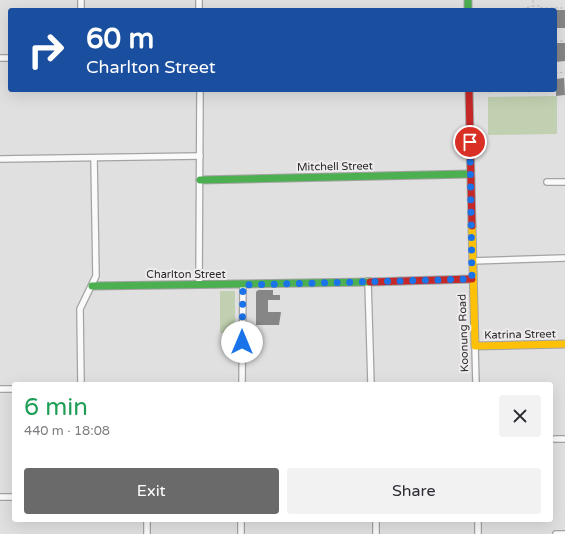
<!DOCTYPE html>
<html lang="en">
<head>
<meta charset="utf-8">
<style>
	:root { --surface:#fff; --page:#f2f2f3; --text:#2b2b33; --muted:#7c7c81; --accent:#6b6a6b }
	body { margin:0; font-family:"Varela Round",sans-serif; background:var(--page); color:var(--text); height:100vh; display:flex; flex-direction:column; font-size:15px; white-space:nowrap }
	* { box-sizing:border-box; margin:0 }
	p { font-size:13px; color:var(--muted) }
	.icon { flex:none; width:22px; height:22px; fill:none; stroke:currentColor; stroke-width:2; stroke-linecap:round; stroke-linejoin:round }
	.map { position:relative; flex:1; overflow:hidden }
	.side { position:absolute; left:12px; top:382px; width:541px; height:140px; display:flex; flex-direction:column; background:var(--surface); border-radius:4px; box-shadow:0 4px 16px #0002 }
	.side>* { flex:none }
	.guide { position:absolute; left:8px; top:8px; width:549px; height:84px; border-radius:4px; box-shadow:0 4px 16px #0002; background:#1a4fa0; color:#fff; overflow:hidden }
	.pin { position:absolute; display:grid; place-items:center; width:34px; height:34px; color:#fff; margin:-17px; border:2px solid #fff; border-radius:50%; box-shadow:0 1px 4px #0007 }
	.me { position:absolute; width:44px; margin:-22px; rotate:0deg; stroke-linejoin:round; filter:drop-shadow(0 0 3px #0008) }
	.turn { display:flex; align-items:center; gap:14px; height:84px; padding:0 12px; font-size:18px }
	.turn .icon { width:52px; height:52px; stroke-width:2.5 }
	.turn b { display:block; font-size:28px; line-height:34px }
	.round { display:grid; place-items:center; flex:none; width:42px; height:42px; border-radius:4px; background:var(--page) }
	.headline { display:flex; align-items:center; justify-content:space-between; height:68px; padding:0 12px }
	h1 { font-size:24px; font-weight:600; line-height:30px; color:#1e9e55 }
	.button { display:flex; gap:8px; margin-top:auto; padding:8px 12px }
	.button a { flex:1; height:46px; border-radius:4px; background:var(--accent); color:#fff; font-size:16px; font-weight:600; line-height:46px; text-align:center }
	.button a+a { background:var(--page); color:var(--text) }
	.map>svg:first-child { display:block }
	.green { fill:#c1d0b0 }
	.building { fill:#878686 }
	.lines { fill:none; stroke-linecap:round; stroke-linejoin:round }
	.street-casing { stroke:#a3a3a3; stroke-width:8 }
	.fast-casing { stroke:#a3a3a3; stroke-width:9 }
	.slow-casing { stroke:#a3a3a3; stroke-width:9 }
	.jam-casing { stroke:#a3a3a3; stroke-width:9 }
	.path { stroke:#c0bfc0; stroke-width:1; stroke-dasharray:3 2; stroke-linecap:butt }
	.street { stroke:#fafafa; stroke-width:5.5 }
	.fast { stroke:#4caf50; stroke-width:7 }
	.slow { stroke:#ffc107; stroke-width:7 }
	.jam { stroke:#c62828; stroke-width:7 }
	.route { stroke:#1a73e8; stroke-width:7; stroke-dasharray:0 12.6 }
	.labels { text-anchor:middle; stroke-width:4; stroke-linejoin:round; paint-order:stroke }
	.street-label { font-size:11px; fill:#2c2b2c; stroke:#efecee }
</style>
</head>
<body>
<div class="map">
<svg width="565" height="534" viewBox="0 0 565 534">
	<rect width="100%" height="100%" fill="#e0e0e0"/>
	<g class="green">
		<polygon points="557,96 557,134 488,135 488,97"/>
		<rect x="220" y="291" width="15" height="42"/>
	</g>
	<g class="building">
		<rect x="555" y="10" width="10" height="18"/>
		<polygon points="555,43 565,43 565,61 555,62"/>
		<polygon points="564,78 565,95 556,96 556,79"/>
		<polygon points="258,290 273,290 273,295 280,295 280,300 268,300 268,312 281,312 279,325 256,325 256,292"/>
	</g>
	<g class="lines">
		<defs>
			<g id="street">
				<polyline points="81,0 81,10"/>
				<polyline points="199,0 199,10"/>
				<polyline points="0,58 10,58"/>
				<polyline points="0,159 200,156"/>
				<polyline points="547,182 565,182"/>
				<polyline points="472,261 565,258"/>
				<polyline points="368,281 371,384"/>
				<polyline points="199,285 200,90"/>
				<polyline points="475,346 476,384"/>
				<polyline points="81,384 80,309 96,276 94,158"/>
				<polyline points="242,384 243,285"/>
				<polyline points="0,389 14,389"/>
				<polyline points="555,439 565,439"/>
				<polyline points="0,497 14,497"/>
				<polyline points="147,520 147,534"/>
				<polyline points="376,520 376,534"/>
				<polyline points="478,520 478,534"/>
				<polyline points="241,534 241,520"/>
				<polyline points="556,534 565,534"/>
			</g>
			<g id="fast">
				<polyline points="468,0 468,10"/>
				<polyline points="200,180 470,174"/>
				<polyline points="92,286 370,282"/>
			</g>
			<polyline id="slow" points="472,226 475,346 565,344"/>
			<g id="jam">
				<polyline points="469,90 472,226"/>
				<polyline points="370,282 472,279"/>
			</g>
		</defs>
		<use href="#street" class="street-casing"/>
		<use href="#fast" class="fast-casing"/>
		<use href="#slow" class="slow-casing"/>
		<use href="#jam" class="jam-casing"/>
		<g class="path">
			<polyline points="533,0 533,6 541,6 541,8 565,8"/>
			<polyline points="517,10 533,6"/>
			<polyline points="555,41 565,41"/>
			<polyline points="555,73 565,72"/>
			<polyline points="490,90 490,94"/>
			<polyline points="529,90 529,93"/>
		</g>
		<use href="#street" class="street"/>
		<use href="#fast" class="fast"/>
		<use href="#slow" class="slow"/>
		<use href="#jam" class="jam"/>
	</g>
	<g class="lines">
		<polyline class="route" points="242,342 243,285 472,279 470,142"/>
	</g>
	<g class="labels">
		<g class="street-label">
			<text transform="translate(335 166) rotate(-1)" y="4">Mitchell Street</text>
			<text x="186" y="278">Charlton Street</text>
			<text transform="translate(463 333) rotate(-92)" y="4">Koonung Road</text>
			<text transform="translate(520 334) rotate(-1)" y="4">Katrina Street</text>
		</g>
	</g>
</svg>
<div class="pin" style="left:470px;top:142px;background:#d93025"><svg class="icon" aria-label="arrive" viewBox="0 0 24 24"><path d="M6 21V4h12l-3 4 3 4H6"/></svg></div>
<svg class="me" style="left:242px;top:342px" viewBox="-20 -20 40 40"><circle r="19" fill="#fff"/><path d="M0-13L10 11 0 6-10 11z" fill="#1a73e8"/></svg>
<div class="guide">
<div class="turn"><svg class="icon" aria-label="right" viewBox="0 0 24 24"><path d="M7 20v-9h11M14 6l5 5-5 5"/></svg><div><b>60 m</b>Charlton Street</div></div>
</div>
<section class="side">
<div class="headline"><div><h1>6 min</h1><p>440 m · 18:08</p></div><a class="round"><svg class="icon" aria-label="close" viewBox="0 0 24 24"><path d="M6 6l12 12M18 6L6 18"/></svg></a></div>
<div class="button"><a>Exit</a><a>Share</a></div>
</section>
</div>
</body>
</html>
